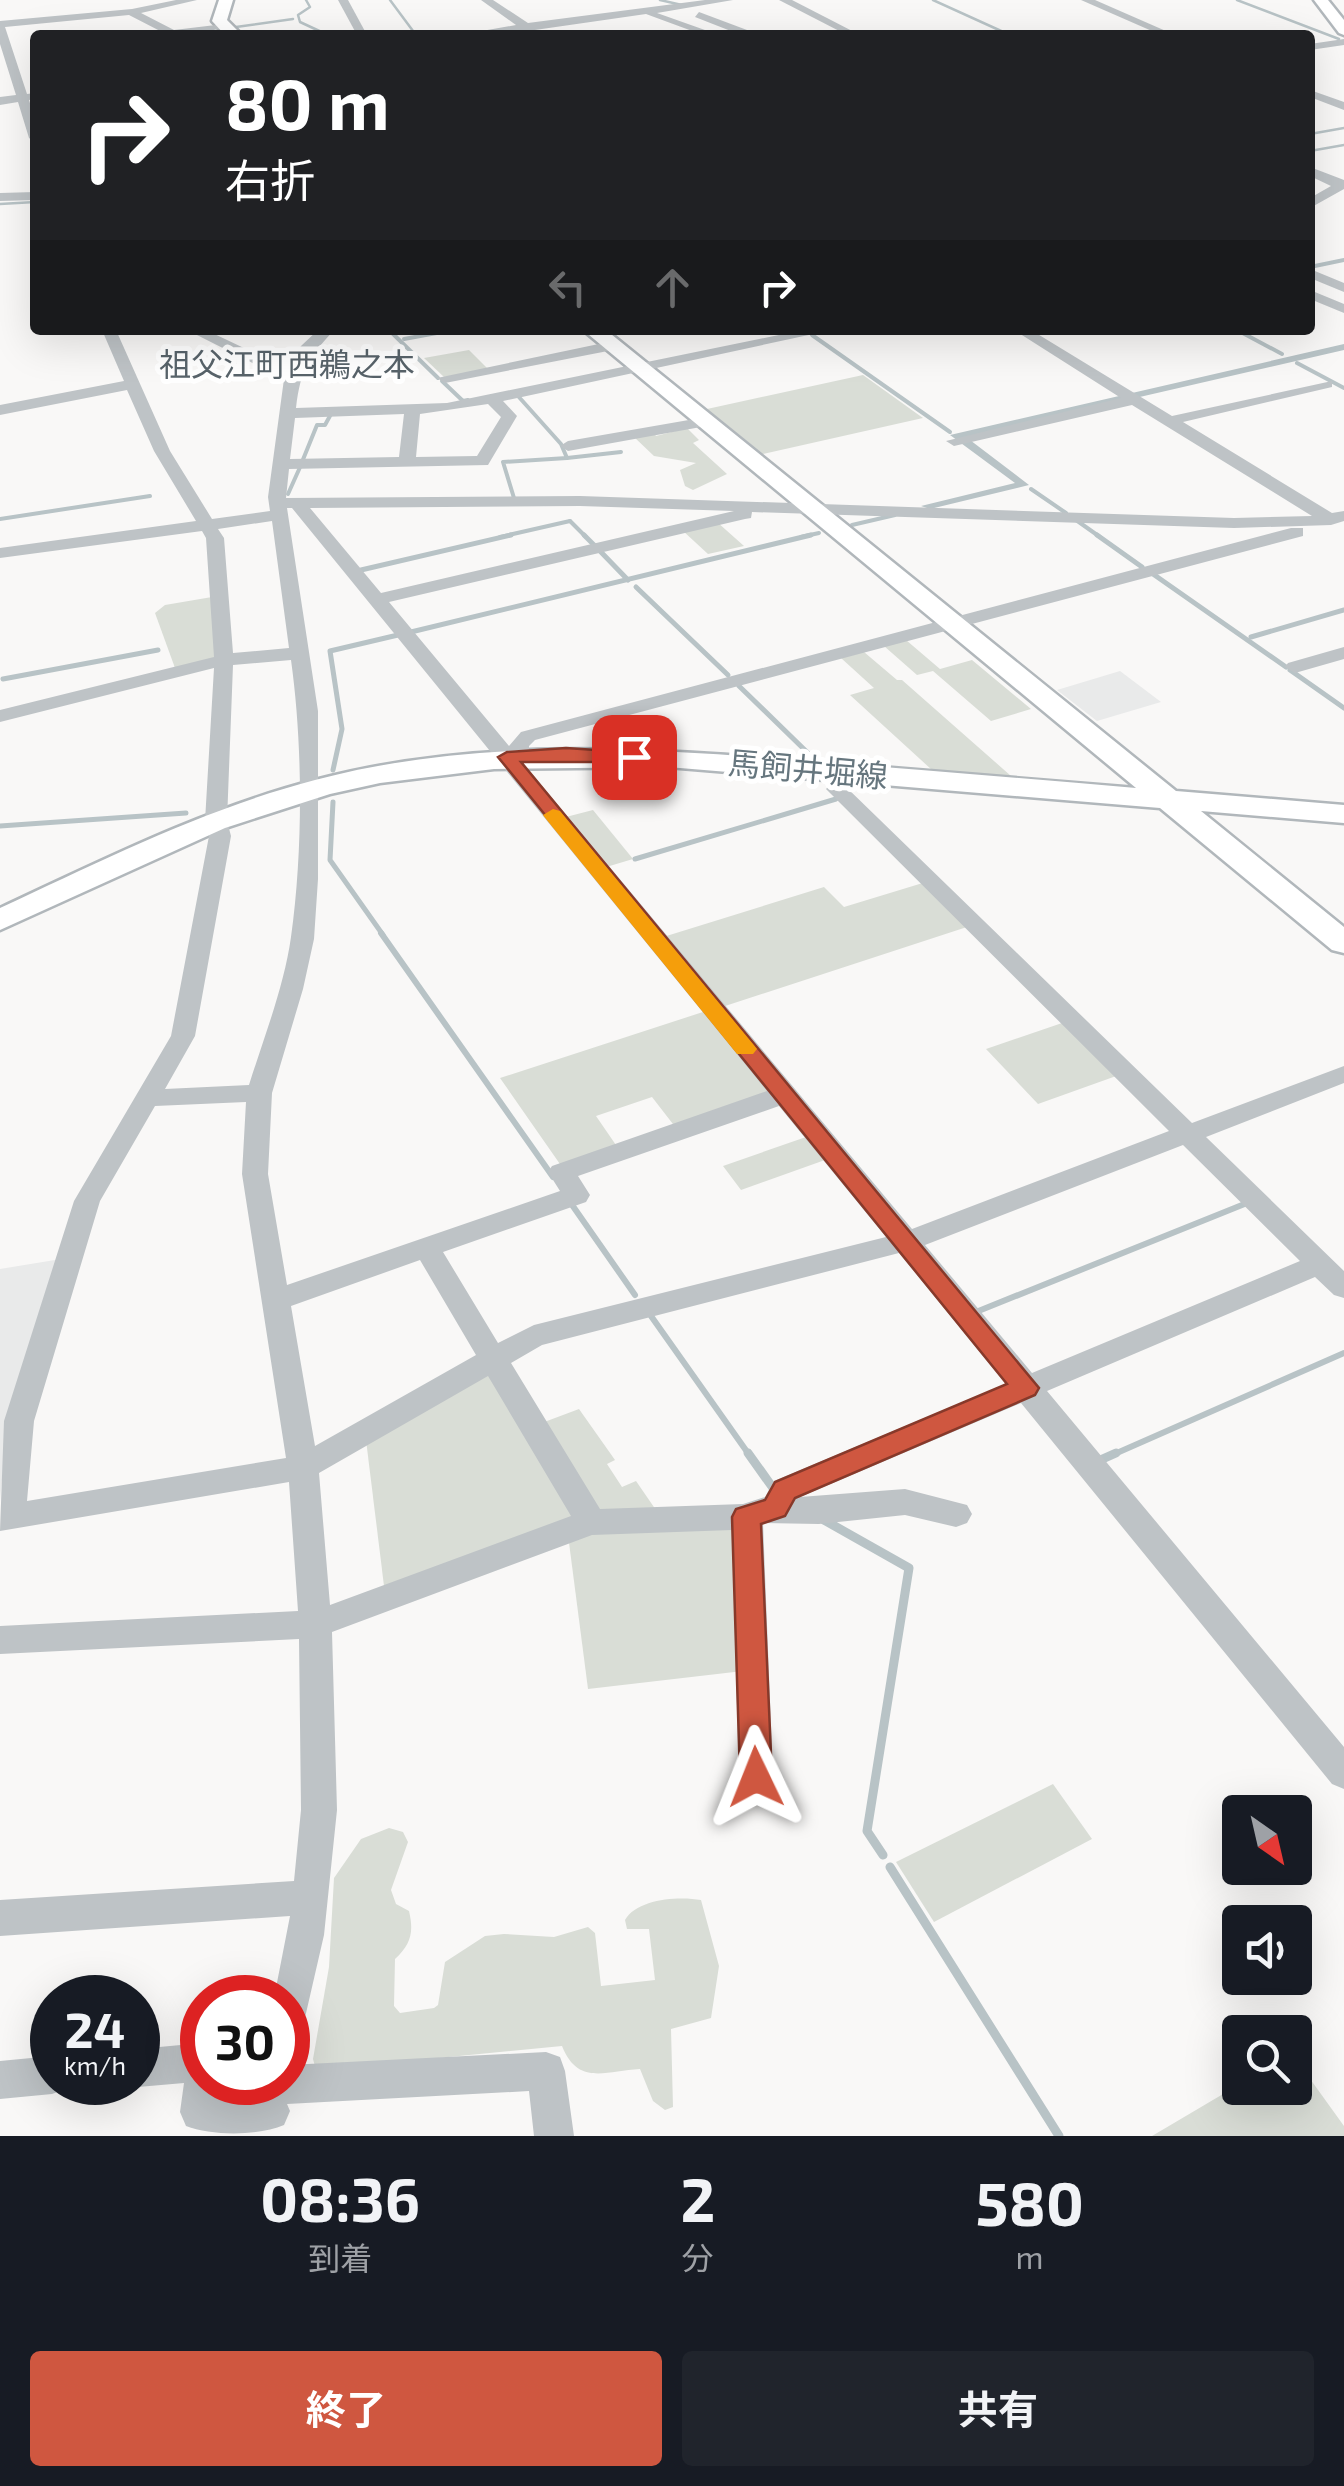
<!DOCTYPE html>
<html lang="ja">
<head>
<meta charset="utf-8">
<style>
	:root { --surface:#171b24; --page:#20242c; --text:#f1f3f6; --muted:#9ea1a6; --accent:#cf5740 }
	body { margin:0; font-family:"Exo 2","Noto Sans JP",sans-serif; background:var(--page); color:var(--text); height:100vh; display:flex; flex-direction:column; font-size:38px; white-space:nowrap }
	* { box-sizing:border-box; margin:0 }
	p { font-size:32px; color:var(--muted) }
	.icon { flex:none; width:55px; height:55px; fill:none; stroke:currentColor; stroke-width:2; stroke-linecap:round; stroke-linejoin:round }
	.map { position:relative; height:2136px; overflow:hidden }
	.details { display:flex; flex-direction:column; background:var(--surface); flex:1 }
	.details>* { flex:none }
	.hud { position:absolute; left:30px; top:30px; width:1285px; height:305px; border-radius:10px; box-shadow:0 10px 40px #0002; background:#202124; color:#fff; overflow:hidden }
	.needle { width:65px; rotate:146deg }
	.buttons { position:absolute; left:1222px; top:1795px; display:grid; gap:20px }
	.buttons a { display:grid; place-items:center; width:90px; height:90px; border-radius:10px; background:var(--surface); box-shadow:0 10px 40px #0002; font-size:50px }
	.speed { position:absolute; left:30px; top:1975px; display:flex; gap:20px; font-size:50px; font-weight:700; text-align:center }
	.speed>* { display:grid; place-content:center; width:130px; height:130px; border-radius:50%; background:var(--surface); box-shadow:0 10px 40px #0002; line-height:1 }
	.speed small { font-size:25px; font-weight:400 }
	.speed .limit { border:15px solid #d22; background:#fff; color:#111 }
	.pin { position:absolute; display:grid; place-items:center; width:85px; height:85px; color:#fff; margin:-42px; border-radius:20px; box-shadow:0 5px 15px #0006 }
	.me { position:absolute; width:110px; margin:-55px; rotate:358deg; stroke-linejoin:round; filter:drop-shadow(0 0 8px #0008) }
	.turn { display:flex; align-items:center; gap:35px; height:210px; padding:0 30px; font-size:45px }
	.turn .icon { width:130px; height:130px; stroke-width:2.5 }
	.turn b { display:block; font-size:70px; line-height:85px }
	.lanes { display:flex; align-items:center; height:95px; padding:0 30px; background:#0003; justify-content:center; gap:50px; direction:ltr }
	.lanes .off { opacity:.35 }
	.eta { display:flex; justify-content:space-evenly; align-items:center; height:170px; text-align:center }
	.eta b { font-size:60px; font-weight:700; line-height:70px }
	.cta { display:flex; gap:20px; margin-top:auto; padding:20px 30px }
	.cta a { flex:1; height:115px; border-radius:10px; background:var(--accent); color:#fff; font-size:40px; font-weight:700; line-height:115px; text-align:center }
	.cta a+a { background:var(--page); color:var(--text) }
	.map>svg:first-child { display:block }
	.built { fill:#e9eaea }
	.green { fill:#d9ddd6 }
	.water { fill:#b8c3c6 }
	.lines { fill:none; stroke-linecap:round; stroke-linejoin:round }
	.stream-far4 { stroke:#b8c3c6; stroke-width:2.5 }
	.stream-far3 { stroke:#b8c3c6; stroke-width:4 }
	.stream-far2 { stroke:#b8c3c6; stroke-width:5 }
	.stream-far1 { stroke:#b8c3c6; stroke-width:6 }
	.stream { stroke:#b8c3c6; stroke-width:9 }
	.secondary-casing { stroke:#b1b7bb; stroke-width:5 }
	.street { fill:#bec3c6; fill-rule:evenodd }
	.secondary { fill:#fff; fill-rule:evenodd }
	.route { fill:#cf5740; stroke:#87392a; stroke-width:2.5 }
	.slow { fill:#f59e0b }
	.labels { text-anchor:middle; stroke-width:10; stroke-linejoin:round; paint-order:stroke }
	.far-quarter-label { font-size:32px; fill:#58636a; stroke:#fff }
	.street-label { font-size:32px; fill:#66767e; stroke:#fff }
</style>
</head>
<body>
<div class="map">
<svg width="1344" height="2136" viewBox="0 0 1344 2136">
	<rect width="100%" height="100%" fill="#f9f8f7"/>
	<g class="built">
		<polygon points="1120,671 1161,702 1097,721 1057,690"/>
		<polygon points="61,1259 7,1426 0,1501 0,1269"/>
	</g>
	<g class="green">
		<polygon points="469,350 488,369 444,377 424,358"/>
		<polygon points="863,375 923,418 763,454 707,409"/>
		<polygon points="687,428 699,440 693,443 727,474 693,490 685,486 680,470 696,463 654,456 633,436 653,432 656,436"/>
		<polygon points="717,522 744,546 708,554 682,530"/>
		<polygon points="212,597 217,657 175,668 155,613 165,605"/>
		<polygon points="906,640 940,669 972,660 1031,709 991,721 933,671 917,675 884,646"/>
		<polygon points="864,652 897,680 902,680 1011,776 932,770 850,695 874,688 841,658"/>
		<polygon points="593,810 633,859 603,868 562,818"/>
		<polygon points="926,882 970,926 719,1008 660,938 824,887 844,907"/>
		<polygon points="706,1011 775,1094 676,1128 652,1097 596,1116 618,1148 562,1167 500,1078"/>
		<polygon points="1065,1022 1119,1075 1038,1104 986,1049"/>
		<polygon points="806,1137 825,1160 741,1190 723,1166"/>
		<polygon points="492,1367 583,1515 385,1594 366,1440"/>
		<polygon points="579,1409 615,1460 607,1464 622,1487 636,1481 658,1513 595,1516 539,1424"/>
		<polygon points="731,1525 740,1532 743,1671 588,1689 568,1535"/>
		<polygon points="1053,1784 1092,1839 934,1922 896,1862"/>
		<path d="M389 1828 403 1832 408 1842 391 1890 396 1904 409 1911C414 1932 411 1944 395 1959L394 2006 400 2013 434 2008 438 2005 445 1962 485 1936 504 1934 554 1937 588 1927 595 1933 601 1986 655 1980 649 1929H627L625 1920C637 1899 678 1896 701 1900L719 1966 711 2018 671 2029 673 2107 665 2110 653 2101 640 2069C605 2071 578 2086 562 2046L316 2070 313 2059 329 1967 334 1878 361 1839Z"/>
		<polygon points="1295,2058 1344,2126 1344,2136 1152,2136 1240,2084 1240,2088 1295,2088"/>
	</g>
	<polygon class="water" points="1344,344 1344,350 966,437 1029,485 930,509 921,506 1015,483 950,435"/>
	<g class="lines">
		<g class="stream-far4">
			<polyline points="306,0 310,7 298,15 300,22 328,35"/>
			<polyline points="390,0 416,35"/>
			<polyline points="660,0 682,5"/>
			<polyline points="933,0 1010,35"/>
			<polyline points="1237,0 1339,39"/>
			<polyline points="236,27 293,19"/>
			<polyline points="675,35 696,32"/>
			<polyline points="1310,134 1344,128"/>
			<polyline points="1310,151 1344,145"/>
			<polyline points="0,204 35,202"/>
		</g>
		<g class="stream-far3">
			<polyline points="1310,267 1344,260"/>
			<polyline points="389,330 438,378"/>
			<polyline points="1237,330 1282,354"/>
			<polyline points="812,335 950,432"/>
			<polyline points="404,339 453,330"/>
			<polyline points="1297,363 1344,388"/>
			<polyline points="442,381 463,401 468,400"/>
			<polyline points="567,458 621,452"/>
			<polyline points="302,462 317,425 325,425 331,414"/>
			<polyline points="1031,489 1066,513"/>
			<polyline points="288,494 301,465"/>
			<polyline points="514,498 503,462 567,458 561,444 518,396"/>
			<polyline points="0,519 150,496"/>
			<polyline points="1076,520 1100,537"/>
			<polyline points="570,521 586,537"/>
			<polyline points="852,525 895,515"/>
			<polyline points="500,537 570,521"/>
			<polyline points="801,537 819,533"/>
		</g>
		<g class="stream-far2">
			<polyline points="584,535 595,546"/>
			<polyline points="1097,535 1142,567"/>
			<polyline points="599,550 628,580"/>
			<polyline points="361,570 511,535"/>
			<polyline points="1153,574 1286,667"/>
			<polyline points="636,587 728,675"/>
			<polyline points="411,632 811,535"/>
			<polyline points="1251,637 1344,610"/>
			<polyline points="1290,670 1344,708"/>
			<polyline points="3,679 158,650"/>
			<polyline points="739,686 811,756"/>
			<polyline points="333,770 342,729 330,651 398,635"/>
			<polyline points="333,802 330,860 383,935"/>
			<polyline points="0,826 186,813"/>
			<polyline points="635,859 836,799"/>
		</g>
		<g class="stream-far1">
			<polyline points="381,933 553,1177"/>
			<polyline points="570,1202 635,1295"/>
			<polyline points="976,1312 1247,1203"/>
			<polyline points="651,1316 750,1456"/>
			<polyline points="1110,1456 1344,1353"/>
		</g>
		<g class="stream">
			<polyline points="748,1453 773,1488"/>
			<polyline points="1098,1461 1116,1453"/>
			<polyline points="824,1520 909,1568 867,1831 883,1855"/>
			<polyline points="890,1867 1059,2136"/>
		</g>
		<defs>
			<g id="secondary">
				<polygon points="219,0 233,0 227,20 242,35 225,35 212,21"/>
				<polygon points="1314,0 1328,0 1344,20 1344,35 1339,33"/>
				<path d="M583 330H606L1176 791 1344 805V823L1201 811 1344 927V953L1332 950 1160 808 668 767 494 769 380 783 330 794 225 828 0 930V908C103 860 204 809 315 780 481 736 650 748 819 762 924 770 1030 779 1136 788Z"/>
			</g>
		</defs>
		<use href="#secondary" class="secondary-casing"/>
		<g class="street">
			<polygon points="176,0 197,0 141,13 174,30 224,24 229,27 188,35 159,35 162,32 129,15 5,27 27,94 35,93 35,99 29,100 35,119 35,142 29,138 18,102 0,105 0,97 16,95 0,44 0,21 132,9"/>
			<polygon points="338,0 348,0 367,35 357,35"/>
			<polygon points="481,0 493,0 528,23 705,0 733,0 657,13 719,35 703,35 646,14 528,31 459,35 516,25"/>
			<polygon points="779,0 792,0 860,35 847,35"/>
			<polygon points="1081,0 1095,0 1175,35 1161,35"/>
			<polygon points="699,12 755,33 756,35 741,35 695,17"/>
			<polygon points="1344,39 1344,45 1310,50 1310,44"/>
			<polygon points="1310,90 1344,102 1344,110 1310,97"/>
			<polygon points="1310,167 1344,180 1344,189 1310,208 1310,198 1331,186 1310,176"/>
			<polygon points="35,192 35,200 0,201 0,193"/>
			<polygon points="1310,269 1344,283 1344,292 1310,278"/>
			<polygon points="1310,290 1344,304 1344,313 1310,299"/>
			<path d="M102 330H116L170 451 212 519 270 511 268 497 284 379 187 330H206L288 369 301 346 318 330H334C308 359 301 368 296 408L447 403 803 330H832L503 401 517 416 488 465 289 469 286 498 580 496 1234 518 1312 516 1132 405 954 446 946 441 1121 398 1014 330H1031L1172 416 1332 381V387L1183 422 1332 513 1344 511V521L1331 525 1234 528 752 512 751 518 745 519 389 602 509 746 521 732 1291 528H1303V536L535 740 529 746V757L522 762 912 1229 1169 1131 830 793 826 789 830 785H844L1192 1123 1344 1066V1083L1206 1137 1344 1271V1298L1334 1295 1315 1277 1047 1391 1344 1747V1789L1332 1784 1021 1403 800 1497 905 1489 967 1505 972 1514 967 1523 956 1527 905 1515 819 1524 763 1523 773 1777 768 1788 756 1793 744 1788 739 1777 732 1530 592 1535 332 1632 337 1810 324 1935 301 2035 288 2041V1998H274L290 1916 0 1936V1900L294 1881 301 1810 299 1639 0 1654V1626L298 1611 289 1482 0 1531 4 1421 74 1201 171 1036 209 836 205 821 214 668 0 722V710L214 657 206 538 202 531 0 558V548L196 521 154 451 127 390 0 415V405L124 381ZM488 404 501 417 477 456 416 457 420 414ZM404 414 399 457 290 459 295 418ZM580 506 734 511 381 593 310 508ZM287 508H292L767 1091 552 1166 548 1172 560 1191 287 1285 268 1174 272 1093 303 989 314 939 318 879V711ZM272 521 289 648 233 653 224 538 218 529ZM291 660C303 746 303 850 291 937 284 987 264 1037 249 1085L165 1089 195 1036 231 836 227 821 233 665ZM246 1102 242 1174 286 1458 27 1501 34 1421 100 1201 155 1106ZM779 1106 886 1237 534 1325 498 1343 443 1252 586 1202 590 1195 578 1176ZM1183 1145 1300 1261 1032 1373 925 1245ZM899 1253 1006 1384 774 1481 765 1497 743 1504 600 1509 511 1363 542 1345ZM420 1260 476 1355 315 1446 291 1306ZM488 1376 571 1516 330 1605 319 1473Z"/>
			<polygon points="613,341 621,346 618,349 445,383 437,378"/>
			<polygon points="706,417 714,422 712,425 568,451 560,446 568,441"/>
			<polygon points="1344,647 1344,659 1295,673 1285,667 1288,663"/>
			<path d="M202 2043V2082H223L222 2092H257L256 2082H288V2065L546 2052 560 2057 565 2071 574 2136H534L529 2091 287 2104 290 2111 284 2125C258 2136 212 2136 186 2126L180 2112 184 2083 138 2087 126 2082H138V2049Z"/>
			<polygon points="52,2056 52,2082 68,2082 66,2089 52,2094 0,2099 0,2061"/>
		</g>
		<use href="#secondary" class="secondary"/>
	</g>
	<polygon class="route" points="566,748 641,753 641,761 634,762 521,762 1039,1388 1035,1395 795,1498 785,1516 761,1524 772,1777 767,1787 756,1792 745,1787 740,1777 732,1517 736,1509 765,1500 775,1482 1007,1384 498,757 507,752"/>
	<polygon class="slow" points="553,809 560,811 753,1044 757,1049 753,1054 737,1054 546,819 543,815"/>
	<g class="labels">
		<g class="far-quarter-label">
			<text x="287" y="376">祖父江町西鵜之本</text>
		</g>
		<g class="street-label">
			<text transform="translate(808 770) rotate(5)" y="11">馬飼井堀線</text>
		</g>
	</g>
</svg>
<div class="buttons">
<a><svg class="needle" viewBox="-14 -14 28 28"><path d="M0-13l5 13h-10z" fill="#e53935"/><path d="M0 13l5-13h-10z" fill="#9ea1a6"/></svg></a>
<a><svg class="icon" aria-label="sound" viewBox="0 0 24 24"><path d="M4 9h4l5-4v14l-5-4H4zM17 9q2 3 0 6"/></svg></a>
<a><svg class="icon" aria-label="search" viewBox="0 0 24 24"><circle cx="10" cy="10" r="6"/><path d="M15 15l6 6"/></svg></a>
</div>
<div class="speed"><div>24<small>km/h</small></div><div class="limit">30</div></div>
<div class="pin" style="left:634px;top:757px;background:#d93025"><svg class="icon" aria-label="arrive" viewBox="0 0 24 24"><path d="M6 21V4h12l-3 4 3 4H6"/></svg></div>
<svg class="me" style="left:756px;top:1777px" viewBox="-20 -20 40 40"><path d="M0-17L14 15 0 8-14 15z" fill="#cf5740" stroke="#fff" stroke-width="4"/></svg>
<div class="hud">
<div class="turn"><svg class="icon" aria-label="right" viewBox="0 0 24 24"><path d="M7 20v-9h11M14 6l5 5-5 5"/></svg><div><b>80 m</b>右折</div></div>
<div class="lanes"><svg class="icon off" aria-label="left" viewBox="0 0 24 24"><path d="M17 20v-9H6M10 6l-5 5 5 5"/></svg><svg class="icon off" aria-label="ahead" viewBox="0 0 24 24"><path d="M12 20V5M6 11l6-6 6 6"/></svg><svg class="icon" aria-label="right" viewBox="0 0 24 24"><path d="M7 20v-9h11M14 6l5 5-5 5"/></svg></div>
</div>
</div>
<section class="details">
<div class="eta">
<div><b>08:36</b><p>到着</p></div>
<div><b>2</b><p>分</p></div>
<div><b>580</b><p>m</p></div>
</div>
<div class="cta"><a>終了</a><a>共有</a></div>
</section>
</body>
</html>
